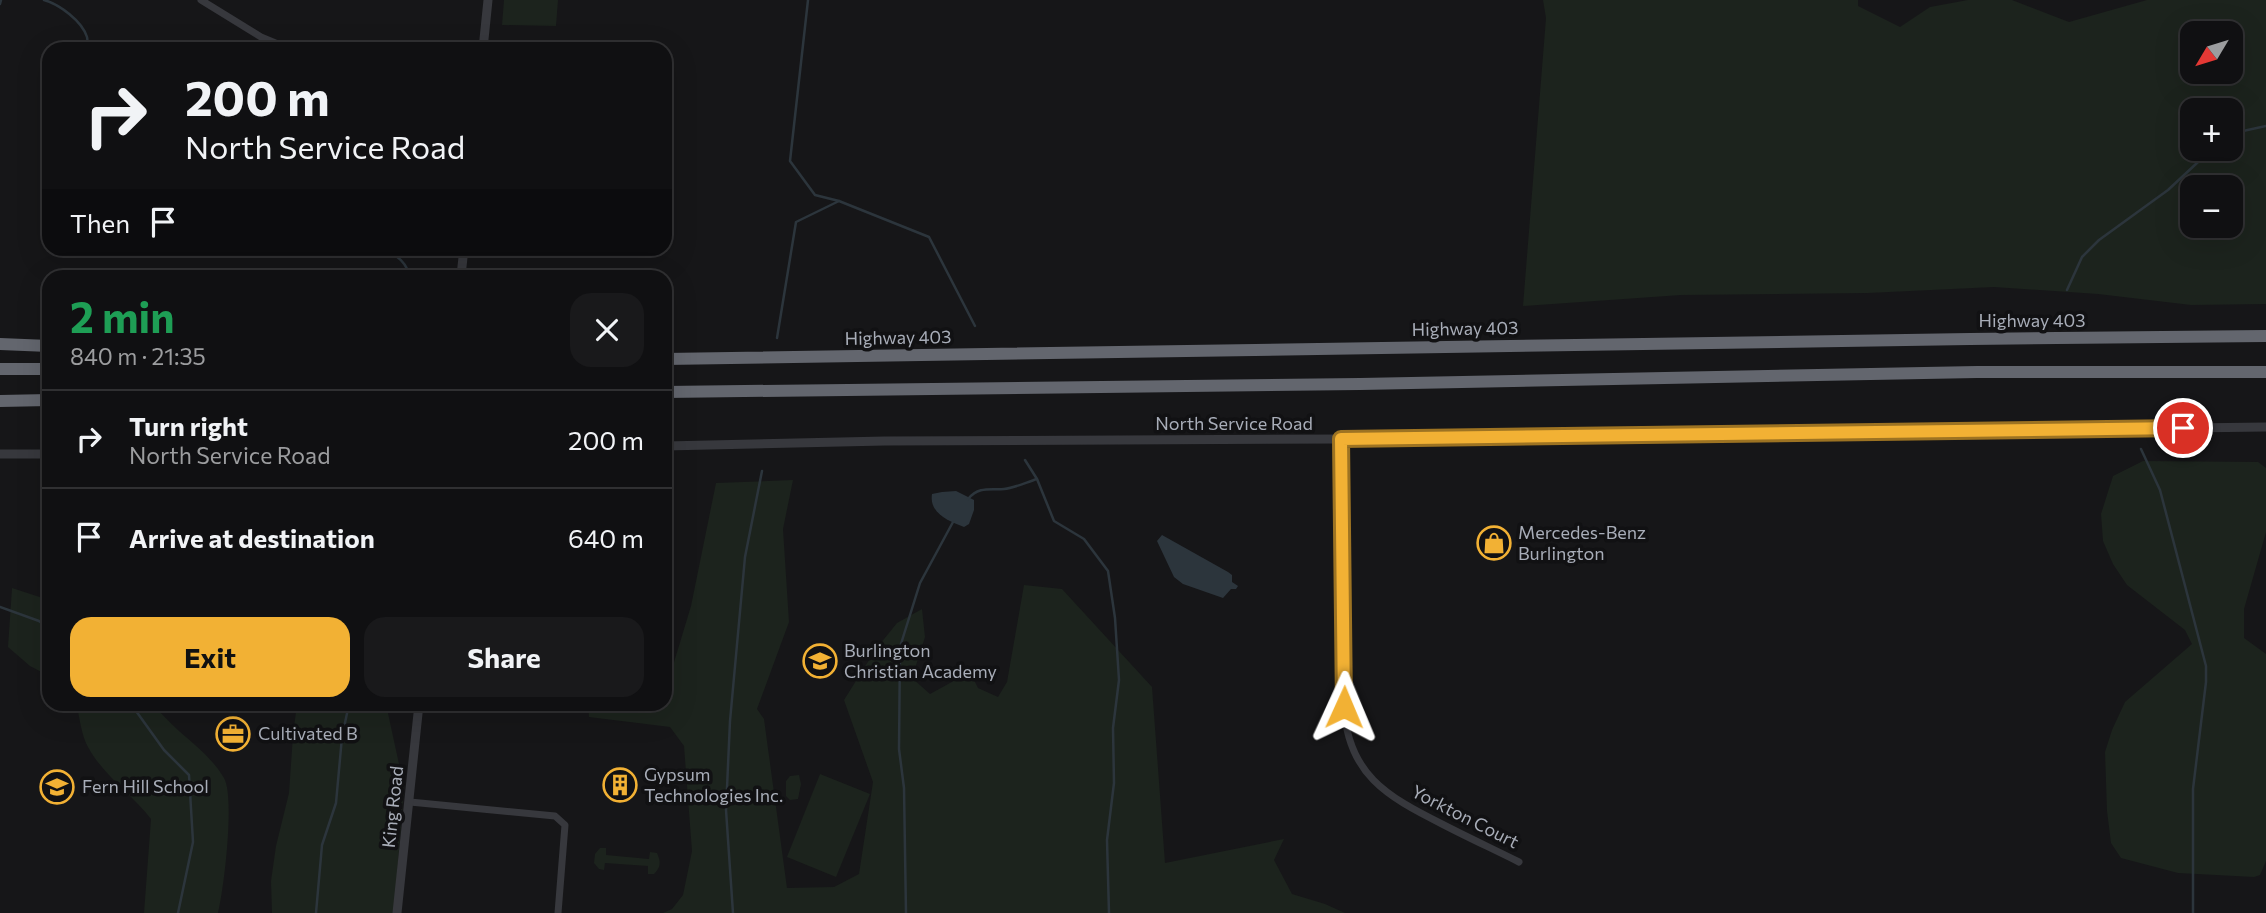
<!DOCTYPE html>
<html lang="en">
<head>
<meta charset="utf-8">
<style>
	:root { --surface:#101012; --page:#19191b; --text:#f1f3f6; --muted:#9c9d9f; --line:#303032; --accent:#f2b134 }
	body { margin:0; font-family:Commissioner,sans-serif; background:var(--page); color:var(--text); height:100vh; display:flex; flex-direction:column; font-size:26px; white-space:nowrap }
	* { box-sizing:border-box; margin:0 }
	p { font-size:23px; color:var(--muted) }
	.icon { flex:none; width:38px; height:38px; fill:none; stroke:currentColor; stroke-width:2; stroke-linecap:round; stroke-linejoin:round }
	.map { position:relative; flex:1; overflow:hidden }
	.sheet { position:absolute; left:42px; top:270px; width:630px; height:441px; display:flex; flex-direction:column; background:var(--surface); border-radius:21px; box-shadow:0 7px 28px #0002,0 0 0 2px var(--line) }
	.sheet>* { flex:none }
	.banner { position:absolute; left:42px; top:42px; width:630px; height:214px; border-radius:21px; box-shadow:0 7px 28px #0002,0 0 0 2px var(--line); background:#101012; color:var(--text); overflow:hidden }
	.needle { width:46px; rotate:232deg }
	.controls { position:absolute; left:2180px; top:21px; display:grid; gap:14px }
	.controls a { display:grid; place-items:center; width:63px; height:63px; border-radius:14px; background:var(--surface); box-shadow:0 7px 28px #0002,0 0 0 2px var(--line); font-size:35px }
	.pin { position:absolute; display:grid; place-items:center; width:60px; height:60px; color:#fff; margin:-30px; border:4px solid #fff; border-radius:50%; box-shadow:0 2px 7px #0007 }
	.me { position:absolute; width:77px; margin:-38px; rotate:1deg; stroke-linejoin:round; filter:drop-shadow(0 0 5px #0008) }
	.turn { display:flex; align-items:center; gap:24px; height:147px; padding:0 28px; font-size:32px }
	.turn .icon { width:91px; height:91px; stroke-width:2.5 }
	.turn b { display:block; font-size:49px; line-height:60px }
	.then { display:flex; align-items:center; height:66px; padding:0 28px; background:#0003; gap:14px; font-size:26px }
	.round { display:grid; place-items:center; flex:none; width:74px; height:74px; border-radius:21px; background:var(--page) }
	.head { display:flex; align-items:center; justify-content:space-between; height:119px; padding:0 28px }
	h1 { font-size:42px; font-weight:700; line-height:52px; color:#1e9e55 }
	.cta { display:flex; gap:14px; margin-top:auto; padding:14px 28px }
	.cta a { flex:1; height:80px; border-radius:21px; background:var(--accent); color:#111; font-size:28px; font-weight:700; line-height:80px; text-align:center }
	.cta a+a { background:var(--page); color:var(--text) }
	ul { padding:0; list-style:none }
	li { display:flex; align-items:center; gap:21px; height:98px; padding:0 28px; border-top:2px solid var(--line) }
	li div { flex:1 }
	li b { display:block; font-size:26px }
	li em { font-style:normal }
	.map>svg:first-child { display:block }
	.green { fill:#1c231d; fill-rule:evenodd }
	.water { fill:#2c353c }
	.lines { fill:none; stroke-linecap:round; stroke-linejoin:round }
	.stream { stroke:#2c353c; stroke-width:2.5 }
	.minor { stroke:#37383d; stroke-width:7 }
	.tertiary { stroke:#37383d; stroke-width:9 }
	.motorway { stroke:#63666e; stroke-width:12 }
	.route-casing { stroke:#9d7322; stroke-width:18 }
	.route { stroke:#f2b134; stroke-width:12 }
	.labels { text-anchor:middle; stroke-width:7; stroke-linejoin:round; paint-order:stroke }
	.street-label { font-size:18px; fill:#a8adb8; stroke:#111113 }
	.poi-label { font-size:18px; fill:#a8adb8; stroke:#111113; text-anchor:start }
</style>
</head>
<body>
<div class="map">
<svg width="2266" height="913" viewBox="0 0 2266 913">
	<rect width="100%" height="100%" fill="#161618"/>
	<g class="green">
		<polygon points="504,0 558,0 556,26 502,25"/>
		<path d="M1543 0H1858V6L1900 27 1930 7 1968 0H2012L2069 22 2147 0H2266V304L2191 305 2098 294 1994 287 1868 293 1681 295 1523 306 1546 18ZM2193 33H2231V72H2193ZM2193 110H2231V149H2193ZM2193 187H2231V226H2193Z"/>
		<polygon points="2143,461 2258,462 2266,468 2266,532 2244,609 2244,638 2266,654 2266,861 2260,875 2254,877 2178,873 2121,858 2111,843 2107,811 2105,752 2112,730 2125,702 2192,644 2185,630 2127,585 2113,564 2103,541 2101,514 2113,476"/>
		<polygon points="793,480 783,529 789,622 757,709 764,719 787,888 834,887 859,874 873,782 844,700 876,649 897,623 922,609 925,637 912,678 930,694 970,672 978,688 998,697 1007,682 1024,585 1062,589 1152,687 1165,863 1284,839 1274,860 1292,894 1325,904 1345,913 663,913 672,909 683,895 692,851 684,746 670,727 589,717 588,704 665,704 665,692 691,606 716,483"/>
		<polygon points="12,588 49,600 49,676 30,666 8,647"/>
		<path d="M76 704H152C161 713 169 722 179 731 195 745 212 758 224 778 235 797 224 889 218 913H144L151 819C132 794 103 775 88 747 81 735 80 717 76 704Z"/>
		<polygon points="297,704 386,704 404,787 394,913 272,913 271,881 276,846 289,793 293,735"/>
		<polygon points="820,774 870,794 836,877 787,857"/>
		<polygon points="799,775 801,784 798,799 790,800 786,796 786,781 790,776"/>
		<path d="M600 848H606V855L649 859 650 852 657 853C661 862 661 867 654 874H648V866L605 863 604 870 599 869 594 863 595 854Z"/>
	</g>
	<g class="water">
		<path d="M942 492 956 491 974 500V510L969 524 964 527C948 521 929 513 932 494Z"/>
		<polygon points="1162,535 1228,572 1232,575 1232,582 1238,586 1236,589 1231,589 1223,598 1183,584 1174,577 1157,541"/>
	</g>
	<g class="lines">
		<g class="stream">
			<path d="M44 0C59 4 82 21 87 37 88 41 87 45 87 49"/>
			<polyline points="808,0 790,161 815,195 839,201 929,237 975,326"/>
			<polyline points="0,4 1,0"/>
			<polyline points="2231,137 2243,131 2266,126"/>
			<path d="M374 248C393 253 404 257 410 276"/>
			<polyline points="2067,290 2082,257 2099,240 2168,190 2212,149"/>
			<polyline points="777,338 796,222 839,201"/>
			<polyline points="2141,449 2160,490 2206,666 2206,682 2193,789 2193,913"/>
			<polyline points="1025,460 1037,479 1054,521 1084,539 1108,571 1115,618 1119,680 1113,728 1114,783 1107,840 1109,913"/>
			<path d="M968 499C979 486 990 490 1004 489 1015 488 1027 482 1037 479"/>
			<polyline points="0,607 39,621 49,629"/>
			<polyline points="131,704 164,750 189,775 193,842 178,913"/>
			<polyline points="316,913 322,845 336,803 342,737 349,704"/>
			<polyline points="733,913 726,810 730,721 745,557 762,471"/>
			<polyline points="906,913 904,788 899,749 900,647 920,583 953,522"/>
		</g>
		<g class="minor">
			<polyline points="201,0 261,37 290,49"/>
			<path d="M1341 439 1344 707C1348 774 1386 796 1442 824 1467 837 1493 849 1519 862"/>
			<polyline points="410,802 555,816 565,825 558,913"/>
		</g>
		<g class="tertiary">
			<polyline points="483,49 488,0"/>
			<polyline points="461,276 464,248"/>
			<polyline points="665,446 885,441 1341,439 2266,427"/>
			<polyline points="0,454 49,454"/>
			<polyline points="397,913 419,704"/>
		</g>
		<g class="motorway">
			<polyline points="0,344 49,346"/>
			<polyline points="665,359 1970,339 2266,336"/>
			<polyline points="0,369 49,369"/>
			<polyline points="665,392 1360,384 1977,372 2266,372"/>
			<polyline points="0,401 49,400"/>
		</g>
	</g>
	<g class="lines">
		<defs>
			<polyline id="route" points="1344,707 1341,439 2183,428"/>
		</defs>
		<use href="#route" class="route-casing"/>
		<use href="#route" class="route"/>
	</g>
	<defs>
		<symbol id="shop-ring" viewBox="-11 -11 22 22"><circle r="9.5" fill="#111113" stroke="#f2b134" stroke-width="1.5"/><path d="M-5-2.5h2.3a2.7 3.5 0 0 1 5.4 0H5L5.5 6h-11ZM-1.5-2.5h3a1.5 2.3 0 0 0-3 0Z" fill="#f2b134"/></symbol>
		<symbol id="school-ring" viewBox="-11 -11 22 22"><circle r="9.5" fill="#111113" stroke="#f2b134" stroke-width="1.5"/><path d="M0-5L7-2L0 1L-7-2ZM-4 1L0 2.5L4 1V4Q0 6-4 4Z" fill="#f2b134"/></symbol>
		<symbol id="office-ring" viewBox="-11 -11 22 22"><circle r="9.5" fill="#111113" stroke="#f2b134" stroke-width="1.5"/><path d="M-6-3h4V-5.5h4V-3h4V5H-6ZM-1-4.5V-3h2v-1.5ZM-6 0V1H6V0Z" fill="#f2b134"/></symbol>
		<symbol id="building-ring" viewBox="-11 -11 22 22"><circle r="9.5" fill="#111113" stroke="#f2b134" stroke-width="1.5"/><path d="M-4-6H4V6H1V3H-1V6H-4ZM-2.5-4.3h1.7v1.8h-1.7ZM.8-4.3h1.7v1.8H.8ZM-2.5-1h1.7V.8h-1.7ZM.8-1h1.7V.8H.8Z" fill="#f2b134"/></symbol>
	</defs>
	<g fill-rule="evenodd">
		<use href="#shop-ring" x="1475" y="524" width="38" height="38"/>
		<use href="#school-ring" x="801" y="642" width="38" height="38"/>
		<use href="#office-ring" x="214" y="715" width="38" height="38"/>
		<use href="#building-ring" x="601" y="766" width="38" height="38"/>
		<use href="#school-ring" x="38" y="768" width="38" height="38"/>
	</g>
	<g class="labels">
		<g class="street-label">
			<text x="2032" y="327">Highway 403</text>
			<text transform="translate(1465 329) rotate(-1)" y="6">Highway 403</text>
			<text transform="translate(898 338) rotate(-1)" y="6">Highway 403</text>
			<text x="1234" y="430">North Service Road</text>
			<text transform="translate(393 807) rotate(-84)" y="6">King Road</text>
			<text transform="translate(1465 817) rotate(27)" y="6">Yorkton Court</text>
		</g>
		<g class="poi-label">
			<text x="1518" y="539">Mercedes-Benz<tspan x="1518" dy="21">Burlington</tspan></text>
			<text x="844" y="657">Burlington<tspan x="844" dy="21">Christian Academy</tspan></text>
			<text x="258" y="740">Cultivated B</text>
			<text x="644" y="781">Gypsum<tspan x="644" dy="21">Technologies Inc.</tspan></text>
			<text x="82" y="793">Fern Hill School</text>
		</g>
	</g>
</svg>
<div class="controls">
<a><svg class="needle" viewBox="-14 -14 28 28"><path d="M0-13l5 13h-10z" fill="#e53935"/><path d="M0 13l5-13h-10z" fill="#9c9d9f"/></svg></a>
<a>+</a>
<a>−</a>
</div>
<div class="pin" style="left:2183px;top:428px;background:#d93025"><svg class="icon" aria-label="arrive" viewBox="0 0 24 24"><path d="M6 21V4h12l-3 4 3 4H6"/></svg></div>
<svg class="me" style="left:1344px;top:707px" viewBox="-20 -20 40 40"><path d="M0-17L14 15 0 8-14 15z" fill="#f2b134" stroke="#fff" stroke-width="4"/></svg>
<div class="banner">
<div class="turn"><svg class="icon" aria-label="right" viewBox="0 0 24 24"><path d="M7 20v-9h11M14 6l5 5-5 5"/></svg><div><b>200 m</b>North Service Road</div></div>
<div class="then">Then<svg class="icon" aria-label="arrive" viewBox="0 0 24 24"><path d="M6 21V4h12l-3 4 3 4H6"/></svg></div>
</div>
<section class="sheet">
<div class="head"><div><h1>2 min</h1><p>840 m · 21:35</p></div><a class="round"><svg class="icon" aria-label="close" viewBox="0 0 24 24"><path d="M6 6l12 12M18 6L6 18"/></svg></a></div>
<ul>
<li><svg class="icon" aria-label="right" viewBox="0 0 24 24"><path d="M7 20v-9h11M14 6l5 5-5 5"/></svg><div><b>Turn right</b><p>North Service Road</p></div><em>200 m</em></li>
<li><svg class="icon" aria-label="arrive" viewBox="0 0 24 24"><path d="M6 21V4h12l-3 4 3 4H6"/></svg><div><b>Arrive at destination</b></div><em>640 m</em></li>
</ul>
<div class="cta"><a>Exit</a><a>Share</a></div>
</section>
</div>
</body>
</html>
